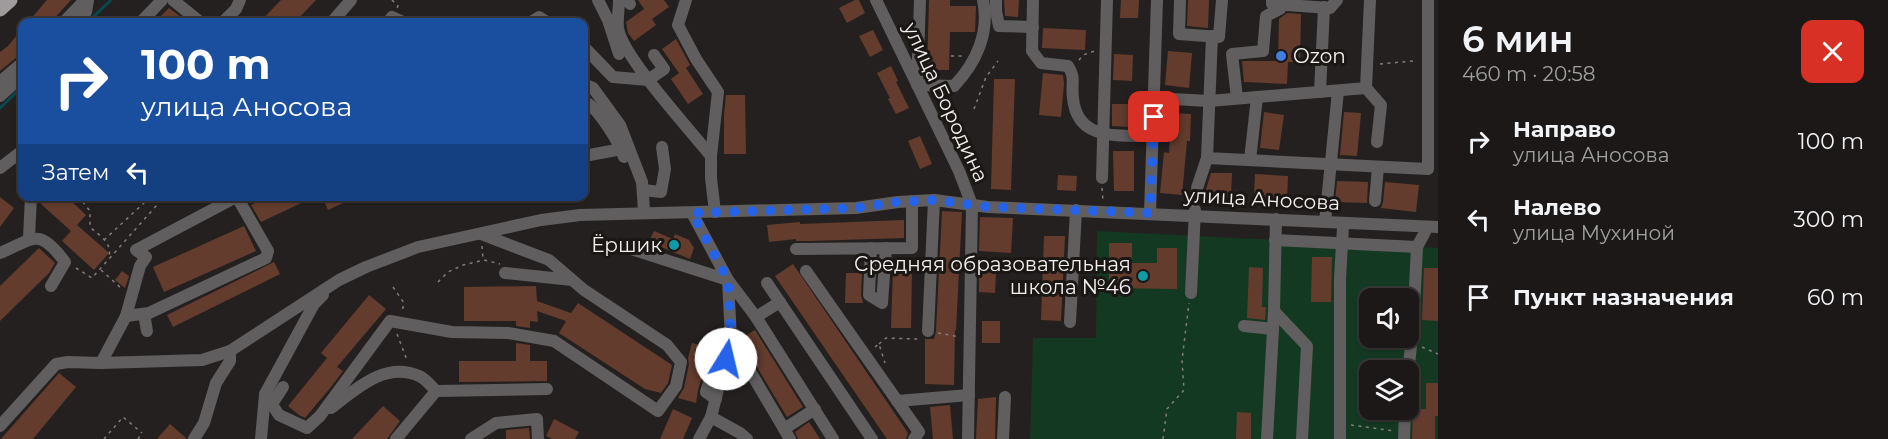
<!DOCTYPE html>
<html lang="ru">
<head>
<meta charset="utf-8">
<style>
	:root { --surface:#1b1817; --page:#242120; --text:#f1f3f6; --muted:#a0a0a1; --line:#393736 }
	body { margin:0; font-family:Montserrat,sans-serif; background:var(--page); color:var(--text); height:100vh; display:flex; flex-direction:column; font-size:22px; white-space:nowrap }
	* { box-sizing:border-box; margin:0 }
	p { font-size:20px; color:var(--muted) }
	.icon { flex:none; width:33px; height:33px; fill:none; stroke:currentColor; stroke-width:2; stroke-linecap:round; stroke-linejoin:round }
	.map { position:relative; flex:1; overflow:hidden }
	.drawer { display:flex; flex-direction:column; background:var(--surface); width:450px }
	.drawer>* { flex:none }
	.banner { position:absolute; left:18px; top:18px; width:570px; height:183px; border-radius:12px; box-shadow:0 2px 4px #0004,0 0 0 2px var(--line); background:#1a4fa0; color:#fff; overflow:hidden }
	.fabs { position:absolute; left:1359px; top:288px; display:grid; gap:12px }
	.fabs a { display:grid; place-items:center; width:60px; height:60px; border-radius:12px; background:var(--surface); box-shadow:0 2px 4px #0004,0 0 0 2px var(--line); font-size:30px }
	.pin { position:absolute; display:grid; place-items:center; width:51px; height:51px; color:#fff; margin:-26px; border-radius:12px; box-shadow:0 3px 9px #0006 }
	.me { position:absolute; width:66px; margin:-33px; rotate:9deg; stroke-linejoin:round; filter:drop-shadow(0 0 4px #0008) }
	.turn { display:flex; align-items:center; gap:21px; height:126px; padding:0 24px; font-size:27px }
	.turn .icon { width:78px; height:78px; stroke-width:2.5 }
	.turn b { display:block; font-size:42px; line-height:51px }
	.then { display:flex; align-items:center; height:57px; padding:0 24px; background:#0003; gap:12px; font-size:22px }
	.round { display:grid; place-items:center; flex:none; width:63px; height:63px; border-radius:12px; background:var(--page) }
	.head { display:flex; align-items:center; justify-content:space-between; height:102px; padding:0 24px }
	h1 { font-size:36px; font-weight:600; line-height:45px }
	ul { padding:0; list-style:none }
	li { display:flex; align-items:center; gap:18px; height:78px; padding:0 24px }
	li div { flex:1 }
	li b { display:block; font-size:22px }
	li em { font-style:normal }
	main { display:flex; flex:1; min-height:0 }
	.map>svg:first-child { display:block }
	.green { fill:#143923; fill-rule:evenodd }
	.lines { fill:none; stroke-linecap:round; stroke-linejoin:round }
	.stream { stroke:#084850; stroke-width:3 }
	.building { fill:#633c2d }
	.path { stroke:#807d7c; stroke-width:1.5; stroke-dasharray:3 4.5; stroke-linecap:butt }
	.minor { stroke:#605e5e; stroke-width:12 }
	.major { stroke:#9f9a9b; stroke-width:15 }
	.route { stroke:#2563eb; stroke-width:10; stroke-dasharray:0 18 }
	.shop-dot { fill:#3f7fe0; stroke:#1a1715; stroke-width:2 }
	.culture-dot { fill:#0f9aa8; stroke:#1a1715; stroke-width:2 }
	.labels { text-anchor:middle; stroke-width:6; stroke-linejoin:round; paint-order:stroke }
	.poi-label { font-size:20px; fill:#f3f0ef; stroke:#1a1715; text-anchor:end }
	.street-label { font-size:20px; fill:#f3f0ef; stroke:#1a1715 }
</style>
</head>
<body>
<main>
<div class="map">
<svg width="1438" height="439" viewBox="0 0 1438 439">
	<rect width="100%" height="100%" fill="#24201f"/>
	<path class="green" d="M1097 231 1438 248V439H1030L1033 338H1096ZM1370 298H1408V338H1370ZM1370 370H1408V410H1370Z"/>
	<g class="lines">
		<g class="stream">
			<polyline points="88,22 111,0"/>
			<polyline points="0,108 22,87"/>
		</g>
	</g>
	<g class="building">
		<polygon points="47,0 71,0 51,22 28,22"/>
		<polygon points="281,0 316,0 295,22 260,22"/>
		<polygon points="638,0 664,0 669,7 652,19 656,25 634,41 628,33 626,22 644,9"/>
		<polygon points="855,0 859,0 865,13 847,23 839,8"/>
		<polygon points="929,0 950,0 950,6 976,6 975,32 950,32 949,70 927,70"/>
		<polygon points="1004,0 1019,0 1018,17 1005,16"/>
		<polygon points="1121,0 1139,0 1138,18 1120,18"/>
		<polygon points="1188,0 1209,0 1208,28 1187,26"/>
		<polygon points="169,8 185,20 183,22 155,22"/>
		<polygon points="1287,13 1301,14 1300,62 1288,62 1287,84 1244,82 1242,61 1278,61 1279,19"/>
		<polygon points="1043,28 1086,30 1085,50 1042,48"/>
		<polygon points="22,29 22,54 17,57 0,71 0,52 8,46"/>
		<polygon points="873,30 883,50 870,57 859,36"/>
		<polygon points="676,39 690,65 686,68 703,94 688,104 671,79 679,73 662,49"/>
		<polygon points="1168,51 1192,53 1189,88 1165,85"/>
		<polygon points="1114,54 1133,55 1132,81 1113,80"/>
		<polygon points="891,66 898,81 896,82 909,108 896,114 888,99 890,98 877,73"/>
		<polygon points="1043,73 1063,75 1064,84 1061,117 1039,115"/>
		<polygon points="994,79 1015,79 1011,190 991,189"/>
		<polygon points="726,95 745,95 746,154 724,154 724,114"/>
		<polygon points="1112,104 1130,104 1130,127 1112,126"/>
		<polygon points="1264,112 1284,115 1279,150 1260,148"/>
		<polygon points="1344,112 1361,113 1357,156 1340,155"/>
		<polygon points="1171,113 1191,114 1190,141 1187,141 1182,195 1160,193 1164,152 1169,153"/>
		<polygon points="920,136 932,164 920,169 908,141"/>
		<polygon points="1113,151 1134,151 1134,191 1114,191"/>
		<polygon points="1211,173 1232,173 1231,198 1204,196"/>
		<polygon points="1255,174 1288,176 1287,199 1254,197"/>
		<polygon points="1058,175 1077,176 1076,191 1057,190"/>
		<polygon points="1337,181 1368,182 1367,203 1335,202"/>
		<polygon points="1385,182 1419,185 1416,212 1381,208 1383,202"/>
		<polygon points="48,196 66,196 86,215 77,225 109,253 94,270 62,241 71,231 41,204"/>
		<polygon points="268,196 316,196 261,222 251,205"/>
		<polygon points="322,196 358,196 328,210"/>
		<polygon points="0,197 14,208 0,227"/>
		<polygon points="942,211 962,212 956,330 955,330 954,385 925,384 925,339 934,339 936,331"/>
		<polygon points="980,217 1013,218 1011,253 979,251"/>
		<polygon points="904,220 904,238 810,241 796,241 796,239 769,242 767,225 800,222 800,224"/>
		<polygon points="244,226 256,251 164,292 153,267"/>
		<polygon points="654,231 673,239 675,234 689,240 694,248 690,259 649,242"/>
		<polygon points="1044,236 1065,236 1061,321 1041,320"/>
		<polygon points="1109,243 1132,243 1132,263 1157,263 1157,248 1177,248 1177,289 1109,288"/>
		<polygon points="39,248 55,263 49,273 0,321 0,286"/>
		<polygon points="1312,257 1332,257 1331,302 1311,302"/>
		<polygon points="274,262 280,274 173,327 167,315"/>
		<polygon points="793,264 908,433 906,439 887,439 775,276"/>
		<polygon points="1249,267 1263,268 1262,307 1266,307 1265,320 1247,318"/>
		<polygon points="1424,268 1438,268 1438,321 1422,320"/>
		<polygon points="893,269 912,270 911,328 891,328"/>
		<polygon points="122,271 129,276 125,288 115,280"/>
		<polygon points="979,272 996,273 995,293 979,292"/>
		<polygon points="846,273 862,273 861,295 863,303 845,303"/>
		<polygon points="536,286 537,301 571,313 578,303 672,365 668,383 661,393 645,389 559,333 566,321 537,311 538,322 530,321 530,328 516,326 516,321 464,321 464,287"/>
		<polygon points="369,295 386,309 337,367 343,371 331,387 305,418 299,415 288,406 327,358 321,353"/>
		<rect x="982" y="321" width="18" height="22"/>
		<polygon points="755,330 803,407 787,417 740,339"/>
		<polygon points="516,343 530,345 530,361 547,361 547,381 459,382 459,361 516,361"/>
		<polygon points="692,343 703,346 709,355 698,390 696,403 678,398 684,388 689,364 688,358"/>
		<polygon points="59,373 76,387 33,439 1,439"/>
		<polygon points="1426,383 1438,383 1438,416 1435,416 1435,439 1412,439 1413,409 1426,409"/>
		<polygon points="996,397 995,439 976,439 978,399"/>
		<polygon points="950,405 953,439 933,439 930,407"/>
		<polygon points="383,406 400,421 387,439 352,439"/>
		<polygon points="673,409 692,418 683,439 660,439"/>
		<polygon points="1237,412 1251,413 1251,439 1236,439"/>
		<polygon points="554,419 579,432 575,439 552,439 546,436"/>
		<polygon points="809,422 820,439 798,439 795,432"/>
		<polygon points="170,424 186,438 186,439 157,439"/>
		<polygon points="529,428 530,439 506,439 506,430"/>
	</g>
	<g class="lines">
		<g class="path">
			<polyline points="392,0 398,6 397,8"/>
			<polyline points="951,56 962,56"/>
			<polyline points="1079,60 1083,55 1095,51"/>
			<polyline points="1380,64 1413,61 1416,63"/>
			<polyline points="974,109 986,77 998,61"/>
			<polyline points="1102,188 1103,201"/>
			<path d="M78 196 90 211V227C101 237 112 242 109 258"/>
			<polyline points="104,240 144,203 147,196"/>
			<polyline points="482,246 483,259"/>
			<polyline points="76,268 92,278 165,196"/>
			<polyline points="101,270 122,289"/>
			<polyline points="438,282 448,272 463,265 484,260 500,264"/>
			<polyline points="393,287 404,303 402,312"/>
			<polyline points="938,333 960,337"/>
			<polyline points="397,334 407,360"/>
			<polyline points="879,344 886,338 918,339 920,337"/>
			<polyline points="875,347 879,344 885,363"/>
			<polyline points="1422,347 1438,354"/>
			<polyline points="1351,425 1394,431"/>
			<polyline points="104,439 123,417 142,433"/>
			<polyline points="138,439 141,434"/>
			<polyline points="1163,439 1167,409 1184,390 1182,360 1189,303"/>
		</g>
		<g class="minor">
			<polyline points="173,0 200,22"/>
			<polyline points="598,0 608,20 619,54"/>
			<path d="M619 0C619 9 617 19 618 28 622 56 691 131 711 156V178L715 212"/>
			<polyline points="627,0 630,4"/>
			<polyline points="686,0 678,25 696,59 718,92 711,156"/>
			<polyline points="876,0 959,171 972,205 968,439"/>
			<path d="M920 0 917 85 954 86C976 63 990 33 983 0"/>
			<polyline points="996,0 996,11 999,26 1033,27"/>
			<path d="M1033 0 1032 51 1041 63 1068 66C1076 78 1071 83 1073 98 1077 142 1120 135 1153 136"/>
			<polyline points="1180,0 1179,34 1219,37 1222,0"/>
			<polyline points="1272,0 1272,4 1330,8 1337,0"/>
			<polyline points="64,22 85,0"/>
			<polyline points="76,22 86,12 88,0"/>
			<polyline points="141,22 162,0"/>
			<polyline points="223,22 236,9 240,0"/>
			<polyline points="332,22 351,0"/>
			<polyline points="388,22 392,17 403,22"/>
			<polyline points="531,22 539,17 547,22"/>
			<polyline points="1212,36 1207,158 1428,169 1428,0"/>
			<polyline points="584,47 613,77 648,80 664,69 654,55"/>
			<polyline points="0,82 22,63"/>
			<polyline points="584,84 593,88 620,125 642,182 644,210"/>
			<polyline points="1366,88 1381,105 1377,142"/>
			<polyline points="1320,92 1324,7"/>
			<polyline points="0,96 22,76"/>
			<polyline points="1154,98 1209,101 1366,88 1370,0"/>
			<polyline points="1237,98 1232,54 1263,51 1266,16 1280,9"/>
			<path d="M584 101C598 108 619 142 624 157"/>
			<polyline points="584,156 622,149"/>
			<polyline points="1250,160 1257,97"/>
			<polyline points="0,168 22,151"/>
			<polyline points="1102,178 1107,0"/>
			<polyline points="1197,188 1207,158"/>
			<polyline points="643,190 661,192 665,169 662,147"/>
			<polyline points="1375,201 1378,167"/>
			<polyline points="692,213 728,280 731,339 711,417 699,439"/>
			<polyline points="1150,213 1157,0"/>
			<polyline points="1325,222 1338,91"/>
			<polyline points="29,238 31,196"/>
			<polyline points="1275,240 1417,247 1425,232"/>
			<polyline points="628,248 728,280 756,317 833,439"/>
			<polyline points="871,248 869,295 882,303 886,248"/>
			<polyline points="796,249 912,248 912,201"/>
			<path d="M0 253C34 239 38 226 65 262L51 286"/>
			<polyline points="806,271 919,432 914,439"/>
			<polyline points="505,273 572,280"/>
			<polyline points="767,283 872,439"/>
			<polyline points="1191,293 1195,210"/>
			<polyline points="1274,311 1307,346 1302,439"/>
			<polyline points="144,314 147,331"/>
			<polyline points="126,316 149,313 266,258 268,251 237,197"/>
			<polyline points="756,317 780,302"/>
			<polyline points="1070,322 1076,210"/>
			<polyline points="1244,326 1273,329"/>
			<polyline points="928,331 934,200"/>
			<polyline points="731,339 790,439"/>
			<polyline points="710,342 718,353 706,392 716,399"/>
			<polyline points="101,363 126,316 140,266 146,257 136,250 238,196"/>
			<polyline points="1408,374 1413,327 1417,247"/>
			<polyline points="265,394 279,415 307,428 320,416 390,321 452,332 508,333 554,341 658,411 676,386 681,362 667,345 584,290 549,260 481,234"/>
			<polyline points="897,401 969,395"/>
			<polyline points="272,404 283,387"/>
			<path d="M331 408C356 389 385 361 419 376 425 378 431 386 436 391L547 389"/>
			<polyline points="711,417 740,433 747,439"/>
			<polyline points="0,426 56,364 68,362 101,363 202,360 230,351 339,280 366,267 418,247 541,220 580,215 856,208 898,202 934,200 988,207 1438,227"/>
			<polyline points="784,429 815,409"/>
			<polyline points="194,439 204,423 216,383 230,361 230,351"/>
			<polyline points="261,439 265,394 314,304 323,295"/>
			<polyline points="396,439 436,391"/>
			<polyline points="471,439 496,423 537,419 538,439"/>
			<polyline points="1003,439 1005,397"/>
			<polyline points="1267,439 1274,311 1276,219"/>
			<polyline points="1340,439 1340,279 1343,227"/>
			<polyline points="1404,439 1405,410"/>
		</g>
		<polyline class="major" points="0,9 10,0"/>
	</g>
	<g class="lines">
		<polyline class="route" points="726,359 731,339 728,280 692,213 856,208 898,202 934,200 988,207 1150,213 1154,117"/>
	</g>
	<circle class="shop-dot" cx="1281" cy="56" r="6"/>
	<g class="culture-dot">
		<circle cx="674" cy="245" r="6"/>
		<circle cx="1143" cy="276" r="6"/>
	</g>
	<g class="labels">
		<g class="poi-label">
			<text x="1293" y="63" text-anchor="start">Ozon</text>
			<text x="662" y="252">Ёршик</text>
			<text x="1131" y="271">Средняя образовательная<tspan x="1131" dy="23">школа №46</tspan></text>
		</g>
		<g class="street-label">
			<text transform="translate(946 102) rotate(65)" y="7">улица Бородина</text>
			<text transform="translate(1262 199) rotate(3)" y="7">улица Аносова</text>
		</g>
	</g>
</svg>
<div class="fabs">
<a><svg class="icon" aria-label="sound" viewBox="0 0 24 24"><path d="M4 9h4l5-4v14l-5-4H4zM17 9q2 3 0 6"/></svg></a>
<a><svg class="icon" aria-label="layers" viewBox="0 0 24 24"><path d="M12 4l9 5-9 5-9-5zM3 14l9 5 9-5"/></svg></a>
</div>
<div class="pin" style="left:1154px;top:117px;background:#d93025"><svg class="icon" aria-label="arrive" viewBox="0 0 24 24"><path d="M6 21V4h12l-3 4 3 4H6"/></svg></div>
<svg class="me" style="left:726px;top:359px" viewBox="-20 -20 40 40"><circle r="19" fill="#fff"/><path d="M0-13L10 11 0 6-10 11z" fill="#2563eb"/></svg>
<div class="banner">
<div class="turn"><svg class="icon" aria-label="right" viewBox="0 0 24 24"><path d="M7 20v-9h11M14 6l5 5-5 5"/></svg><div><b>100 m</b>улица Аносова</div></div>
<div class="then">Затем<svg class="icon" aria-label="left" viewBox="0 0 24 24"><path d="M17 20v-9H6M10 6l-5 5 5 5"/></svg></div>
</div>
</div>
<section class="drawer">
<div class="head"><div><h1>6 мин</h1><p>460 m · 20:58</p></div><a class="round" style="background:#d93025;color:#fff"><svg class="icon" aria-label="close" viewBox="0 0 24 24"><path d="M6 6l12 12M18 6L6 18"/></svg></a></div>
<ul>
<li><svg class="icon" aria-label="right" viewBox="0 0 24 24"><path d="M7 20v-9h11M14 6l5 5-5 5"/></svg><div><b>Направо</b><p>улица Аносова</p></div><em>100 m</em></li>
<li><svg class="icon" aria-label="left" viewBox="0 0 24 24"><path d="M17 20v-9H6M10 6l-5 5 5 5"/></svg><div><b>Налево</b><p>улица Мухиной</p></div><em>300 m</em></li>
<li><svg class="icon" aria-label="arrive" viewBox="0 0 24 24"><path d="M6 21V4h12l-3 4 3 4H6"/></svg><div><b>Пункт назначения</b></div><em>60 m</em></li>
</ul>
</section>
</main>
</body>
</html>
